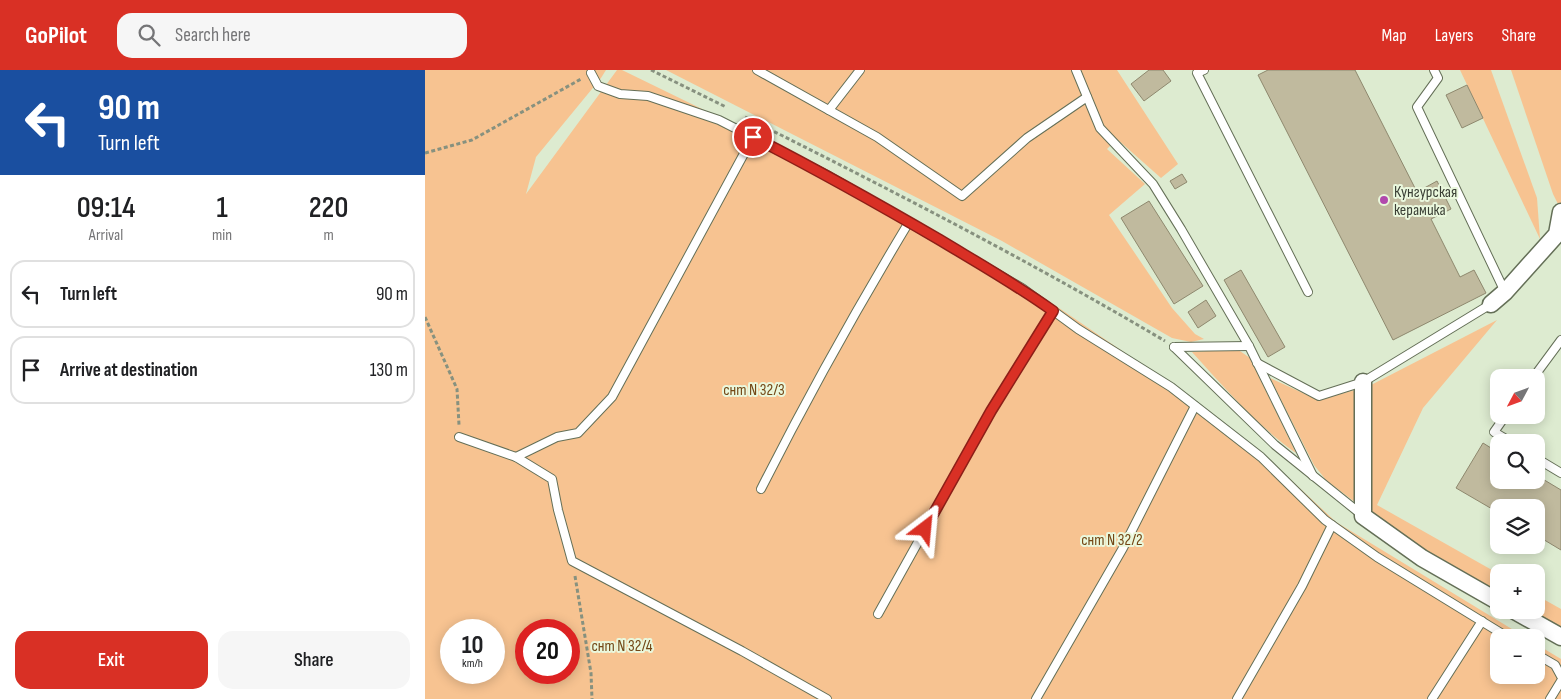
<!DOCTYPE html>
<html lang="en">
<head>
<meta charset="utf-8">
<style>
	:root { --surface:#fff; --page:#f6f6f6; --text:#202124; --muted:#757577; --line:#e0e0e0; --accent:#d93025 }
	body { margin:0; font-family:"Sofia Sans Condensed",sans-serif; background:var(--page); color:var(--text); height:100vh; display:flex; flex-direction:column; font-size:19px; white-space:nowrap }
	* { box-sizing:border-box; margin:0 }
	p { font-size:16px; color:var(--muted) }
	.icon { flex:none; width:28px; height:28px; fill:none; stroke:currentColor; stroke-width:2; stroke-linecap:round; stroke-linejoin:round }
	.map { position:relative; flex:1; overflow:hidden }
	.sheet { display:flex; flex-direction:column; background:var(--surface); width:425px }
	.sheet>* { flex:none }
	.hud { background:#1a4fa0; color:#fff; overflow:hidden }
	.needle { width:32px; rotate:229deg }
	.tools { position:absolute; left:1065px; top:299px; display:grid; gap:10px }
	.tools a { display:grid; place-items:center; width:55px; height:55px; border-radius:10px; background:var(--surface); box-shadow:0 2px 12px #0003; font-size:25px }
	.speed { position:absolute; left:15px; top:549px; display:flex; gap:10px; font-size:25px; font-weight:700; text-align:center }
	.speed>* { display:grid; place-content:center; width:65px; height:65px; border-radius:50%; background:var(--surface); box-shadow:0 2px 12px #0003; line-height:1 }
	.speed small { font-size:12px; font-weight:400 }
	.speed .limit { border:8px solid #d22; background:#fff; color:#111 }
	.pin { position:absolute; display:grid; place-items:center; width:42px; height:42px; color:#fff; margin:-21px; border:2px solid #fff; border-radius:50%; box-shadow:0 1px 5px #0007 }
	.me { position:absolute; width:55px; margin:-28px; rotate:29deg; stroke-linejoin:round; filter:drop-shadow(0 0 4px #0008) }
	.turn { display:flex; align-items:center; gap:18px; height:105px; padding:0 15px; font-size:22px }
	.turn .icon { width:65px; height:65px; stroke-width:2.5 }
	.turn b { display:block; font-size:35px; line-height:42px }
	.eta { display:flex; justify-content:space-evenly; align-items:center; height:85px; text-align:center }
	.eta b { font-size:30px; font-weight:600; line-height:35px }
	.action { display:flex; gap:10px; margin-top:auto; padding:10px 15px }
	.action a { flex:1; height:58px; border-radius:15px; background:var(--accent); color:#fff; font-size:20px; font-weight:600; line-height:58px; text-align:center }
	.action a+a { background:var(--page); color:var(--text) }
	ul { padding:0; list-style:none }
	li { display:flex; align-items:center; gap:15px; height:68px; margin:0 10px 8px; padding:0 5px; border:2px solid var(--line); border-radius:15px }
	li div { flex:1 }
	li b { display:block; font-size:19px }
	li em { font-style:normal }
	header { display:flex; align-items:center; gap:30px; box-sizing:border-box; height:70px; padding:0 25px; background:var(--accent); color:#fff }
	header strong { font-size:24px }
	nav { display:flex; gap:28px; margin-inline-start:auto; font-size:18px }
	.search { width:350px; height:45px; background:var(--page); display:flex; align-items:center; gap:12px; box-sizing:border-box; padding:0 18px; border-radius:15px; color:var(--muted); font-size:19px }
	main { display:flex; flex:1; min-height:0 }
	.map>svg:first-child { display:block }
	.green { fill:#f7c391; fill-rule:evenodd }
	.building { fill:#c0ba9e; stroke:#8e886e }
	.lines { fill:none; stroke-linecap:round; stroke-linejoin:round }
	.service-casing { stroke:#646f57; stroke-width:10 }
	.minor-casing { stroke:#646f57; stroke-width:19 }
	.path { stroke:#87917f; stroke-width:3; stroke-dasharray:4 2.5; stroke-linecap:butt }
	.service { stroke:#fff; stroke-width:8 }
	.minor { stroke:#fff; stroke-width:16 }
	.route-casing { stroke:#8d1f18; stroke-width:12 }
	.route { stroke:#d93025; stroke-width:9 }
	.poi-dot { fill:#b149ad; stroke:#eaf8dd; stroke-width:2 }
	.labels { text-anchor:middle; stroke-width:4; stroke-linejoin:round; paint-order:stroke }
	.poi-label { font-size:16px; fill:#3a3f35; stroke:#eaf8dd; text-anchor:start }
	.park-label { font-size:16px; fill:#734715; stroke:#eaf8dd }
</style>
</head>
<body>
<header>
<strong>GoPilot</strong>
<div class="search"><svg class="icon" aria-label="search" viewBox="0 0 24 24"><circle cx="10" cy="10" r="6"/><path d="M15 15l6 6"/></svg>Search here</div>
<nav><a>Map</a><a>Layers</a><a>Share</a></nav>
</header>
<main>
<section class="sheet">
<div class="hud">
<div class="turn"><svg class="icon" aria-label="left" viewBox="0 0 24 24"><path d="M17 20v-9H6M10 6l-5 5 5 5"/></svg><div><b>90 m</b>Turn left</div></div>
</div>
<div class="eta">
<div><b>09:14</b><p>Arrival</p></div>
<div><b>1</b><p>min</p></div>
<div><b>220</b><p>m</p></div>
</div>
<ul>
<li><svg class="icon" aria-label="left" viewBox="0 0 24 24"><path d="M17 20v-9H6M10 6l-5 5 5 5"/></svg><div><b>Turn left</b></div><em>90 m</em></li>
<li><svg class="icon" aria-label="arrive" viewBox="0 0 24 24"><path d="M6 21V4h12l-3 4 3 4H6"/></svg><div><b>Arrive at destination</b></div><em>130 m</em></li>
</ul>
<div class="action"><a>Exit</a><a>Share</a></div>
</section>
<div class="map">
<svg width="1136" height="629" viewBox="0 0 1136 629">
	<rect width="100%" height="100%" fill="#ddebd0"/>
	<g class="green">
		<path d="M0 0H181L176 8 111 87 101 124 192 0H197L410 104 634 238 772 332 839 385 911 452 1100 567 1074 568V605H1111V574L1136 589V629H0ZM26 560H69V602H26ZM101 560H144V602H101Z"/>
		<polygon points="241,0 692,0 753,94 736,108 692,69 682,79 720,114 684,145 747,238 770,264 779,269 766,272 747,268 577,171"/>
		<polygon points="1035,0 1066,0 1112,128 1115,169"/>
		<polygon points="1086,0 1136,0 1136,140 1128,124"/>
		<polygon points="1072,250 998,338 952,435 1074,504 1074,524 997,480 943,442 946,315"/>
		<path d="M812 279 825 288 871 383C831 355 800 318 767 282Z"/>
		<polygon points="845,308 893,330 934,319 931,433 901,410 889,395"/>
		<polygon points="1111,525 1136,539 1136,559 1103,540 1111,540"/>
	</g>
	<g class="building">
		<polygon points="724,0 738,0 746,11 719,31 706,14"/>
		<polygon points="843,0 930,0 992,122 1012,111 1026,139 1006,149 1035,207 1049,200 1061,223 968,270 833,5"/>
		<polygon points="1042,15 1058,48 1037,58 1021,25"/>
		<polygon points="757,104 762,112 750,119 745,111"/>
		<polygon points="724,131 778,216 749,234 696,148"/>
		<polygon points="816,200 860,277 843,287 799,210"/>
		<polygon points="781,230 791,246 773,258 763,242"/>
		<polygon points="1058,373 1074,383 1074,410 1111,410 1111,405 1136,420 1136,480 1111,465 1111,438 1074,438 1074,443 1031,418"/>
	</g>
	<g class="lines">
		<defs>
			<g id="service">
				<polyline points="332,0 452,67 537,126 602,68 662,27"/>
				<polyline points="651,0 675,58 728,114 756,159 824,276 888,406"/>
				<polyline points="779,0 772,3 883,222"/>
				<polyline points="1009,0 1013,8 992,37 1080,222"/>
				<polyline points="166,3 173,16 195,24 223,26 294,50 404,106 597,218 653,259 746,317 836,387 900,450 952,487 1084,568"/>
				<polyline points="404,40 435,0"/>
				<polyline points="749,277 850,375 937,445"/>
				<polyline points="749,277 824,276"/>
				<polyline points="832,293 894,326 938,312 1066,234"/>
				<polyline points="1108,308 1136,270"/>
				<polyline points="1081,345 1069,362 1086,372"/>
				<polyline points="34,367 91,387 127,409 133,440 147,491 317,581 402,629"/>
				<polyline points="91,387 132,367 153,363 187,327 328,67"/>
				<polyline points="1111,388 1136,403"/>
				<path d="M336 419C382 328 431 240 484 152"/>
				<polyline points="453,544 566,341 628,241"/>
				<polyline points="1111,584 1130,595 1136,606"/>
				<polyline points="611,629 698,478 770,336"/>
				<polyline points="812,629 877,516 907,455"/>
				<polyline points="1007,629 1057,551"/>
				<polyline points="1125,629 1136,611"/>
			</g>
			<g id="minor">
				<polyline points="1066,234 1080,222 1132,164 1136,142"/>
				<polyline points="938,312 938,446 997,488 1074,532"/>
				<polyline points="1088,540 1136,567"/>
			</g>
		</defs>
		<use href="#service" class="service-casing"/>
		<use href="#minor" class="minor-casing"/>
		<g class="path">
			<polyline points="226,0 301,37"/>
			<path d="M320 47C462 118 603 190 740 271"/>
			<polyline points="0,83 47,70 156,9"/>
			<polyline points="0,247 32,319 34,355"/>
			<polyline points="150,506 166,603 167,629"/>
		</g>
		<use href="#service" class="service"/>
		<use href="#minor" class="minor"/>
	</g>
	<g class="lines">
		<defs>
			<path id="route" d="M328 67C391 99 453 134 515 170 553 193 592 215 628 241L566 341 500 459"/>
		</defs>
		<use href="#route" class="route-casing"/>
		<use href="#route" class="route"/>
	</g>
	<circle class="poi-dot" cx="959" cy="130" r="5"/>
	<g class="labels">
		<g class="poi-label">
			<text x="969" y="127">Кунгурская<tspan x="969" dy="18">керамика</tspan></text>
		</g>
		<g class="park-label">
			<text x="329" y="325">снт N 32/3</text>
			<text x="687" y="475">снт N 32/2</text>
			<text x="197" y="581">снт N 32/4</text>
		</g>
	</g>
</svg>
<div class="tools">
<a><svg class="needle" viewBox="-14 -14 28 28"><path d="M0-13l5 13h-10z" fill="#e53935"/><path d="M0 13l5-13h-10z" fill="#757577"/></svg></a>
<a><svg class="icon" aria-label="search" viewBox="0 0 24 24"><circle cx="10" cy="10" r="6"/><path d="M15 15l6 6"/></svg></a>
<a><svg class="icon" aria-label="layers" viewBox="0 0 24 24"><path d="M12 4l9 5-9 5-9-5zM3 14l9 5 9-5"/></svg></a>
<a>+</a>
<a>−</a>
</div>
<div class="speed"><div>10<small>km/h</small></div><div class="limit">20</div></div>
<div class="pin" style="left:328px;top:67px;background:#d93025"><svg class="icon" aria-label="arrive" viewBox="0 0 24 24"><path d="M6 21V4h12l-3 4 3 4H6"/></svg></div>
<svg class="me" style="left:500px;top:459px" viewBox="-20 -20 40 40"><path d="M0-17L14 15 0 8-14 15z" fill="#d93025" stroke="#fff" stroke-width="4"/></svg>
</div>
</main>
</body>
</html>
